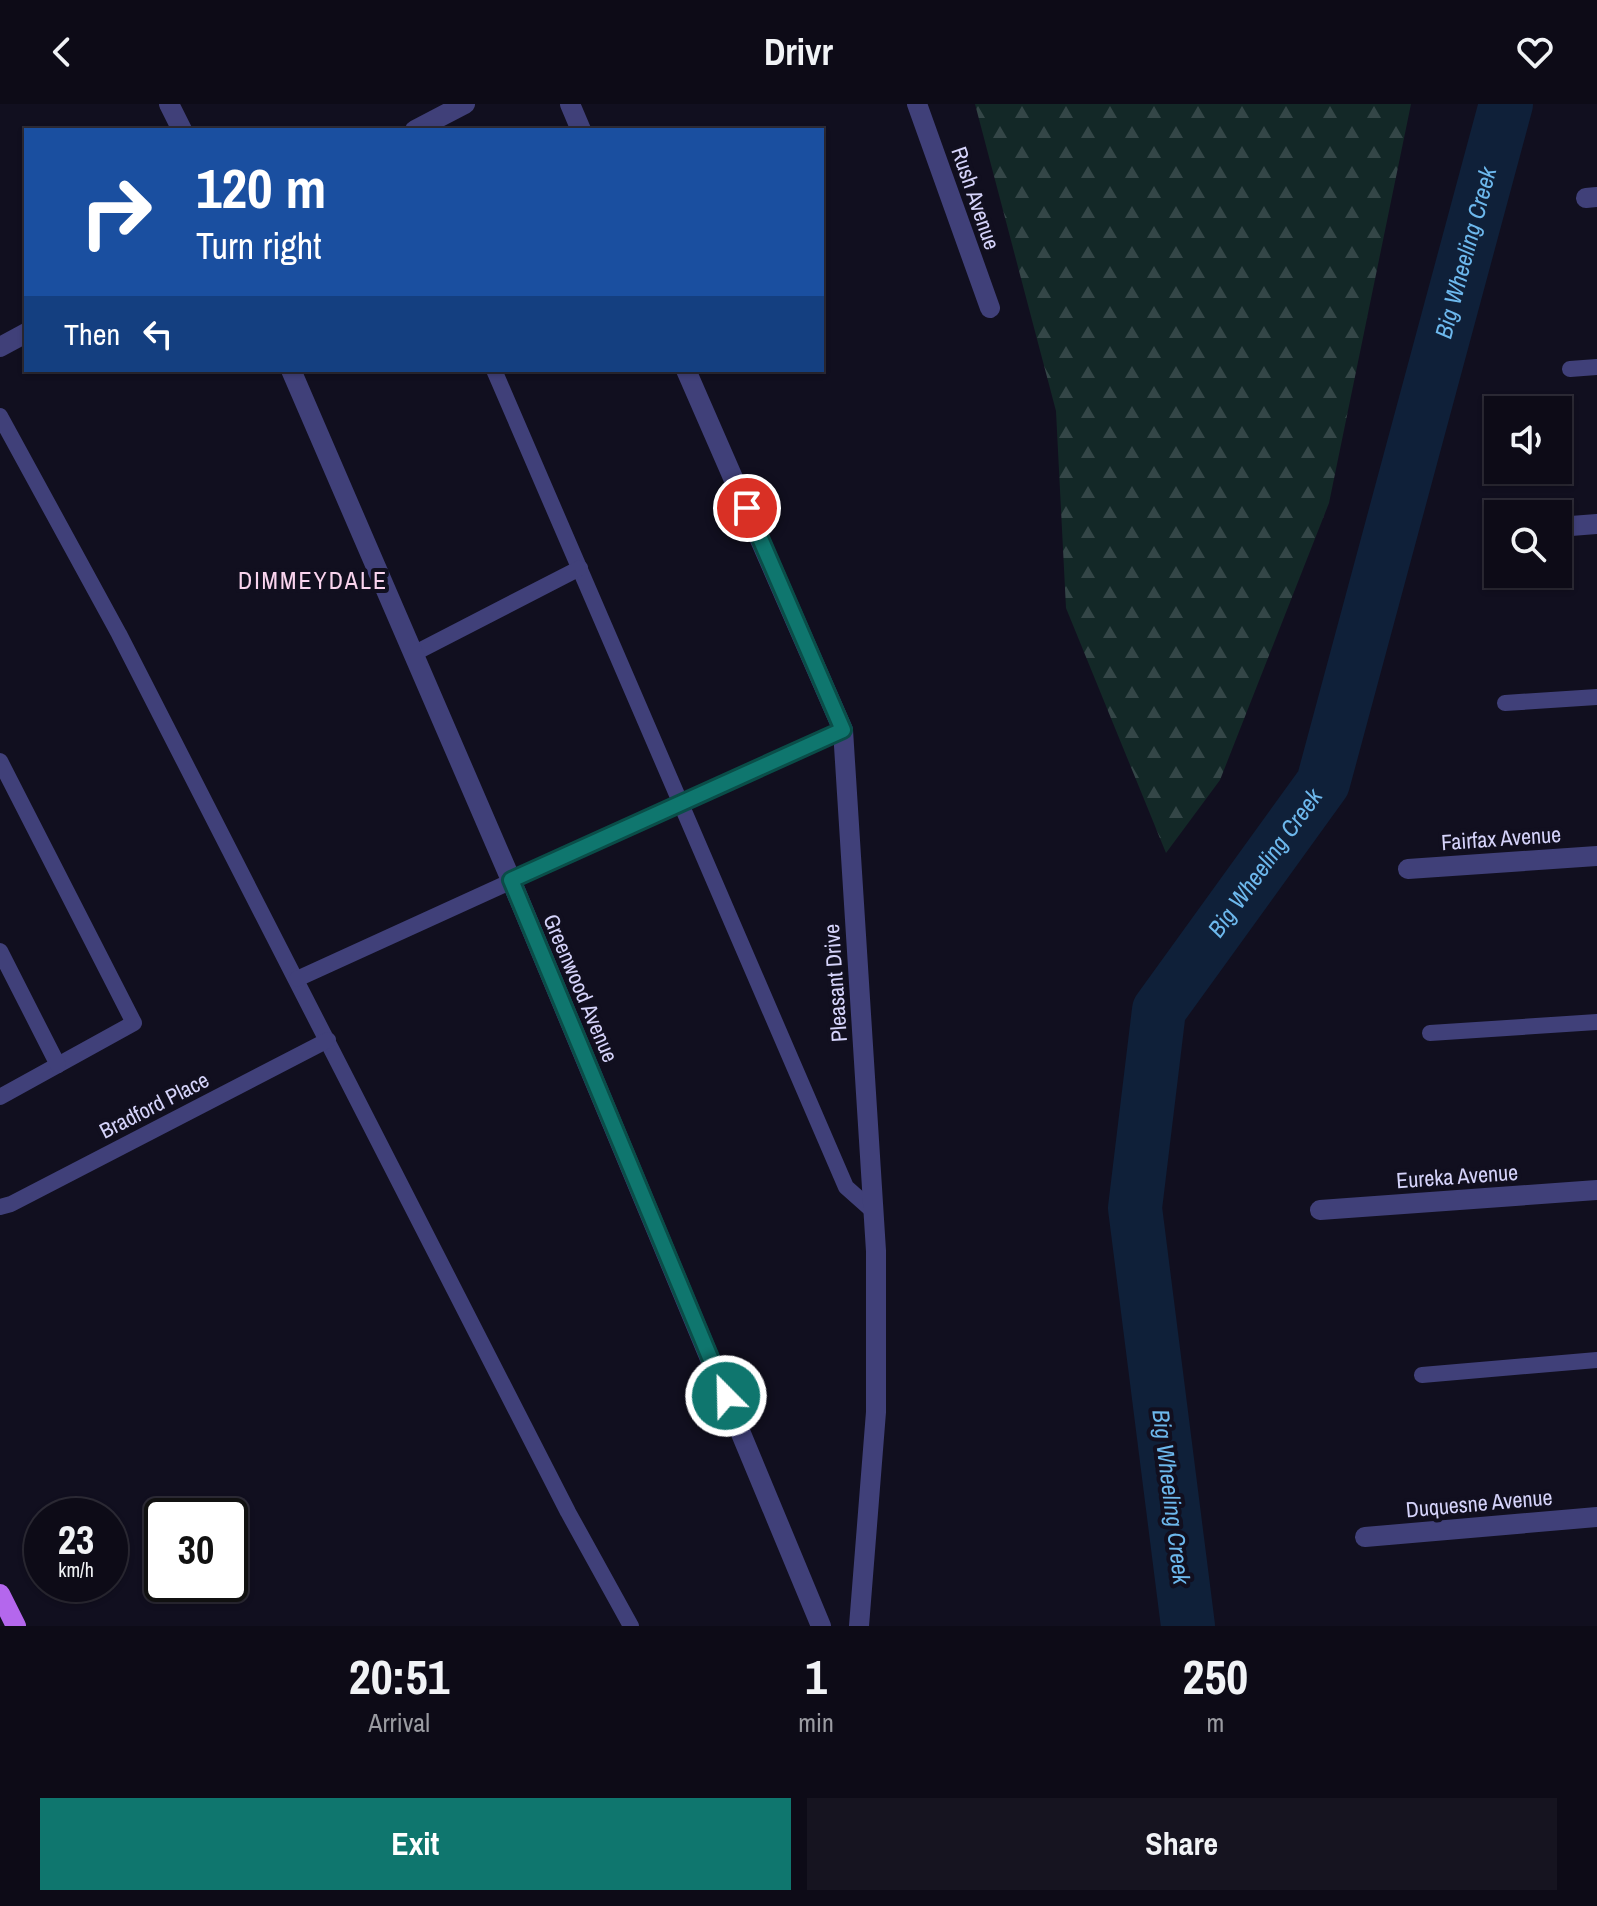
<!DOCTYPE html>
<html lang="en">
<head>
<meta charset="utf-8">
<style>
	:root { --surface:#0d0b17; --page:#161420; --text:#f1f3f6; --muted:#9a9ba1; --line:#2d2b36; --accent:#0f766e }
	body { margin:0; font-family:"Archivo Narrow",sans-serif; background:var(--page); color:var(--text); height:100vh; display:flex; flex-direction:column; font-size:30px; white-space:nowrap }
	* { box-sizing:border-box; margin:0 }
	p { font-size:26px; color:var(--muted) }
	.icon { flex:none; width:44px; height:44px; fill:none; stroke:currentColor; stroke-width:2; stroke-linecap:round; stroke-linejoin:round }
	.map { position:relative; height:1522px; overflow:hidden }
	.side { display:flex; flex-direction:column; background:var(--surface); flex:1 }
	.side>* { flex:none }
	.banner { position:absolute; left:24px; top:24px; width:800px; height:244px; border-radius:0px; box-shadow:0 2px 6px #0004,0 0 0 2px var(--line); background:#1a4fa0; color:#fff; overflow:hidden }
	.tools { position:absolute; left:1484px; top:292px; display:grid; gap:16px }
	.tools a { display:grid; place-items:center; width:88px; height:88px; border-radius:0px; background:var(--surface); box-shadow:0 2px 6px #0004,0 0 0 2px var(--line); font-size:40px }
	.speed { position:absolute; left:24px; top:1394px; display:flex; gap:16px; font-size:40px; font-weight:700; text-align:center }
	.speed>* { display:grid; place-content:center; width:104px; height:104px; border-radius:50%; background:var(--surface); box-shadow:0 2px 6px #0004,0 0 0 2px var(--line); line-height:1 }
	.speed small { font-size:20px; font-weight:400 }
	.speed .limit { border:4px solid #111; border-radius:12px; background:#fff; color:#111 }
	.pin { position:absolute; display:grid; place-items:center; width:68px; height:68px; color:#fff; margin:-34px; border:4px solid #fff; border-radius:50%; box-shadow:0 2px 8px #0007 }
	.me { position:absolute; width:88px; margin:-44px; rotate:337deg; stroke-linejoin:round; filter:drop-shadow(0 0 6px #0008) }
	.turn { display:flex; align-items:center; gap:28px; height:168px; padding:0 40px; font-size:36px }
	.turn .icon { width:104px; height:104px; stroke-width:2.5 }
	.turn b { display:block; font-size:56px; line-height:68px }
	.then { display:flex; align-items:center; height:76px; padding:0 40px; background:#0003; gap:16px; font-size:30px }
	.eta { display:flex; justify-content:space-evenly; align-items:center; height:136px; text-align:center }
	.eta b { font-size:48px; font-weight:700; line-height:56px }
	.button { display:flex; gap:16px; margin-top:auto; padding:16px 40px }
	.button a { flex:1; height:92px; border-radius:0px; background:var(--accent); color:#fff; font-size:32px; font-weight:700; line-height:92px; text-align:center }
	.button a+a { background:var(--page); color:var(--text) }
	header { display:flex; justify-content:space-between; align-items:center; height:104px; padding:0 40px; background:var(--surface); font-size:36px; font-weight:700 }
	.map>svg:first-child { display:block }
	.forest { fill:url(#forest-firs) }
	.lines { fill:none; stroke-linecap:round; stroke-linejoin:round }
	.river { stroke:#0f2039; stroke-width:54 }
	.service { stroke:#404079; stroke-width:16 }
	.minor { stroke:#404079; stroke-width:20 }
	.primary { stroke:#b467ed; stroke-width:20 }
	.route-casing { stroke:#0a4d48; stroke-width:20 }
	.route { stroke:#0f766e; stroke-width:14 }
	.labels { text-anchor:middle; stroke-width:8; stroke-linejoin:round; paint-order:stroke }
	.street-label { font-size:22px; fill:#d5d3fa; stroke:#110f1f }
	.water-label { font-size:24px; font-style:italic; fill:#6db8ed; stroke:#110f1f }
	.neighbourhood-label { font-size:24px; letter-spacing:2px; fill:#fad4ee; stroke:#110f1f }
</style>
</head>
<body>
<header><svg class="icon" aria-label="back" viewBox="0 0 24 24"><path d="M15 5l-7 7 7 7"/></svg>Drivr<svg class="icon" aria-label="heart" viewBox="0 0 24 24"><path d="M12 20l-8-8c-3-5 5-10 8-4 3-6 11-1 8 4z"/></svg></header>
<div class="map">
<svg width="1597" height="1522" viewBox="0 0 1597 1522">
	<defs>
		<pattern id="forest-firs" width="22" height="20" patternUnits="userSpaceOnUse" patternTransform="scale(2)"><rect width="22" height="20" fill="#132827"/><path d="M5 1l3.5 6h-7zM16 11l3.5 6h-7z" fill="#344647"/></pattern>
	</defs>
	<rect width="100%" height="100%" fill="#110f1f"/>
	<polygon class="forest" points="975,0 1411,0 1329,399 1220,676 1166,749 1066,504 1056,307"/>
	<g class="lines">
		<path class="river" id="s1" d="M1188 1522 1135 1104 1159 906 1323 679 1506 0"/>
		<g class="service">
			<polyline points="1570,265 1597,263"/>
			<polyline points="494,266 846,1083 873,1107"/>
			<polyline points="0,312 119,530 568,1408 631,1522"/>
			<polyline points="413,550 580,464"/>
			<polyline points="1505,599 1597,593"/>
			<polyline points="0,657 134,919 0,993"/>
			<polyline points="0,847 58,961"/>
			<polyline points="297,875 843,626"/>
			<polyline points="1430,929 1597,918"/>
			<polyline points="0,1103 11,1100 328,936"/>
			<polyline points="1422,1271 1597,1256"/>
		</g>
		<g class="minor">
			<polyline points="169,0 182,26"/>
			<polyline points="570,0 581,26"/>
			<polyline points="917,0 990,204"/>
			<polyline points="415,26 465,0"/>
			<polyline points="1586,94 1597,93"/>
			<polyline points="0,243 26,229"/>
			<polyline points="291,266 511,776 821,1522"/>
			<polyline points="686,266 843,626 876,1147 876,1308 859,1522"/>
			<polyline points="1558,423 1597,420"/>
			<polyline points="1408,765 1597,752"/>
			<polyline points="1320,1106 1597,1086"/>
			<polyline points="1365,1433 1597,1413"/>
		</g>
		<polyline class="primary" points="0,1490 16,1522"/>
	</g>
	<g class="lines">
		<defs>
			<polyline id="route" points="726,1292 511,776 843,626 747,404"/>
		</defs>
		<use href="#route" class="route-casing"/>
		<use href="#route" class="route"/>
	</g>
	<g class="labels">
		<g class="street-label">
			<text transform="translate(976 94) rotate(71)" y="8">Rush Avenue</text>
			<text transform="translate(1501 734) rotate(-4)" y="8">Fairfax Avenue</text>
			<text transform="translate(835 879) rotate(-94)" y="8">Pleasant Drive</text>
			<text transform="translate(581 884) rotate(67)" y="8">Greenwood Avenue</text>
			<text transform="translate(154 1001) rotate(-27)" y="8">Bradford Place</text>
			<text transform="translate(1457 1072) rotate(-4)" y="8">Eureka Avenue</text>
			<text transform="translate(1479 1399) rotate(-5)" y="8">Duquesne Avenue</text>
		</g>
		<g class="water-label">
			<text dy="8" stroke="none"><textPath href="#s1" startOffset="1450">Big Wheeling Creek</textPath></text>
			<text dy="8" stroke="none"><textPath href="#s1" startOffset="802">Big Wheeling Creek</textPath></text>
			<text transform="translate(1171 1393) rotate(83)" y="8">Big Wheeling Creek</text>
		</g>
		<g class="neighbourhood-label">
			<text x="313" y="485">DIMMEYDALE</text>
		</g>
	</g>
</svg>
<div class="tools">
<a><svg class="icon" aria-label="sound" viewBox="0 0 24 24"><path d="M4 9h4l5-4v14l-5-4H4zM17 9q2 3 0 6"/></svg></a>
<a><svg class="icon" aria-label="search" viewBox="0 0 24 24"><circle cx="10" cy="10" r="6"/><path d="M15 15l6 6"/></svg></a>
</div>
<div class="speed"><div>23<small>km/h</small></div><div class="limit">30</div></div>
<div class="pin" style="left:747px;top:404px;background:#d93025"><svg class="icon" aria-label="arrive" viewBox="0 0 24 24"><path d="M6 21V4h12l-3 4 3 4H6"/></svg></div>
<svg class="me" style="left:726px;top:1292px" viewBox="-20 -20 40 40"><circle r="17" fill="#0f766e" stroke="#fff" stroke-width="3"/><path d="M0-11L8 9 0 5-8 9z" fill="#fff"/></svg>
<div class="banner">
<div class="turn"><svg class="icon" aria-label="right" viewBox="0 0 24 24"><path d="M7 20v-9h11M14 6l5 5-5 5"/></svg><div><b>120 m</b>Turn right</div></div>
<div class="then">Then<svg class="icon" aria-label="left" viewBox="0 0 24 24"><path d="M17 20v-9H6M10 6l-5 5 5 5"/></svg></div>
</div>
</div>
<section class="side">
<div class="eta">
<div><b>20:51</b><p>Arrival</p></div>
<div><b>1</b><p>min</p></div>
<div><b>250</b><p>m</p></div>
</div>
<div class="button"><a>Exit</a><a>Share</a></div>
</section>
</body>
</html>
